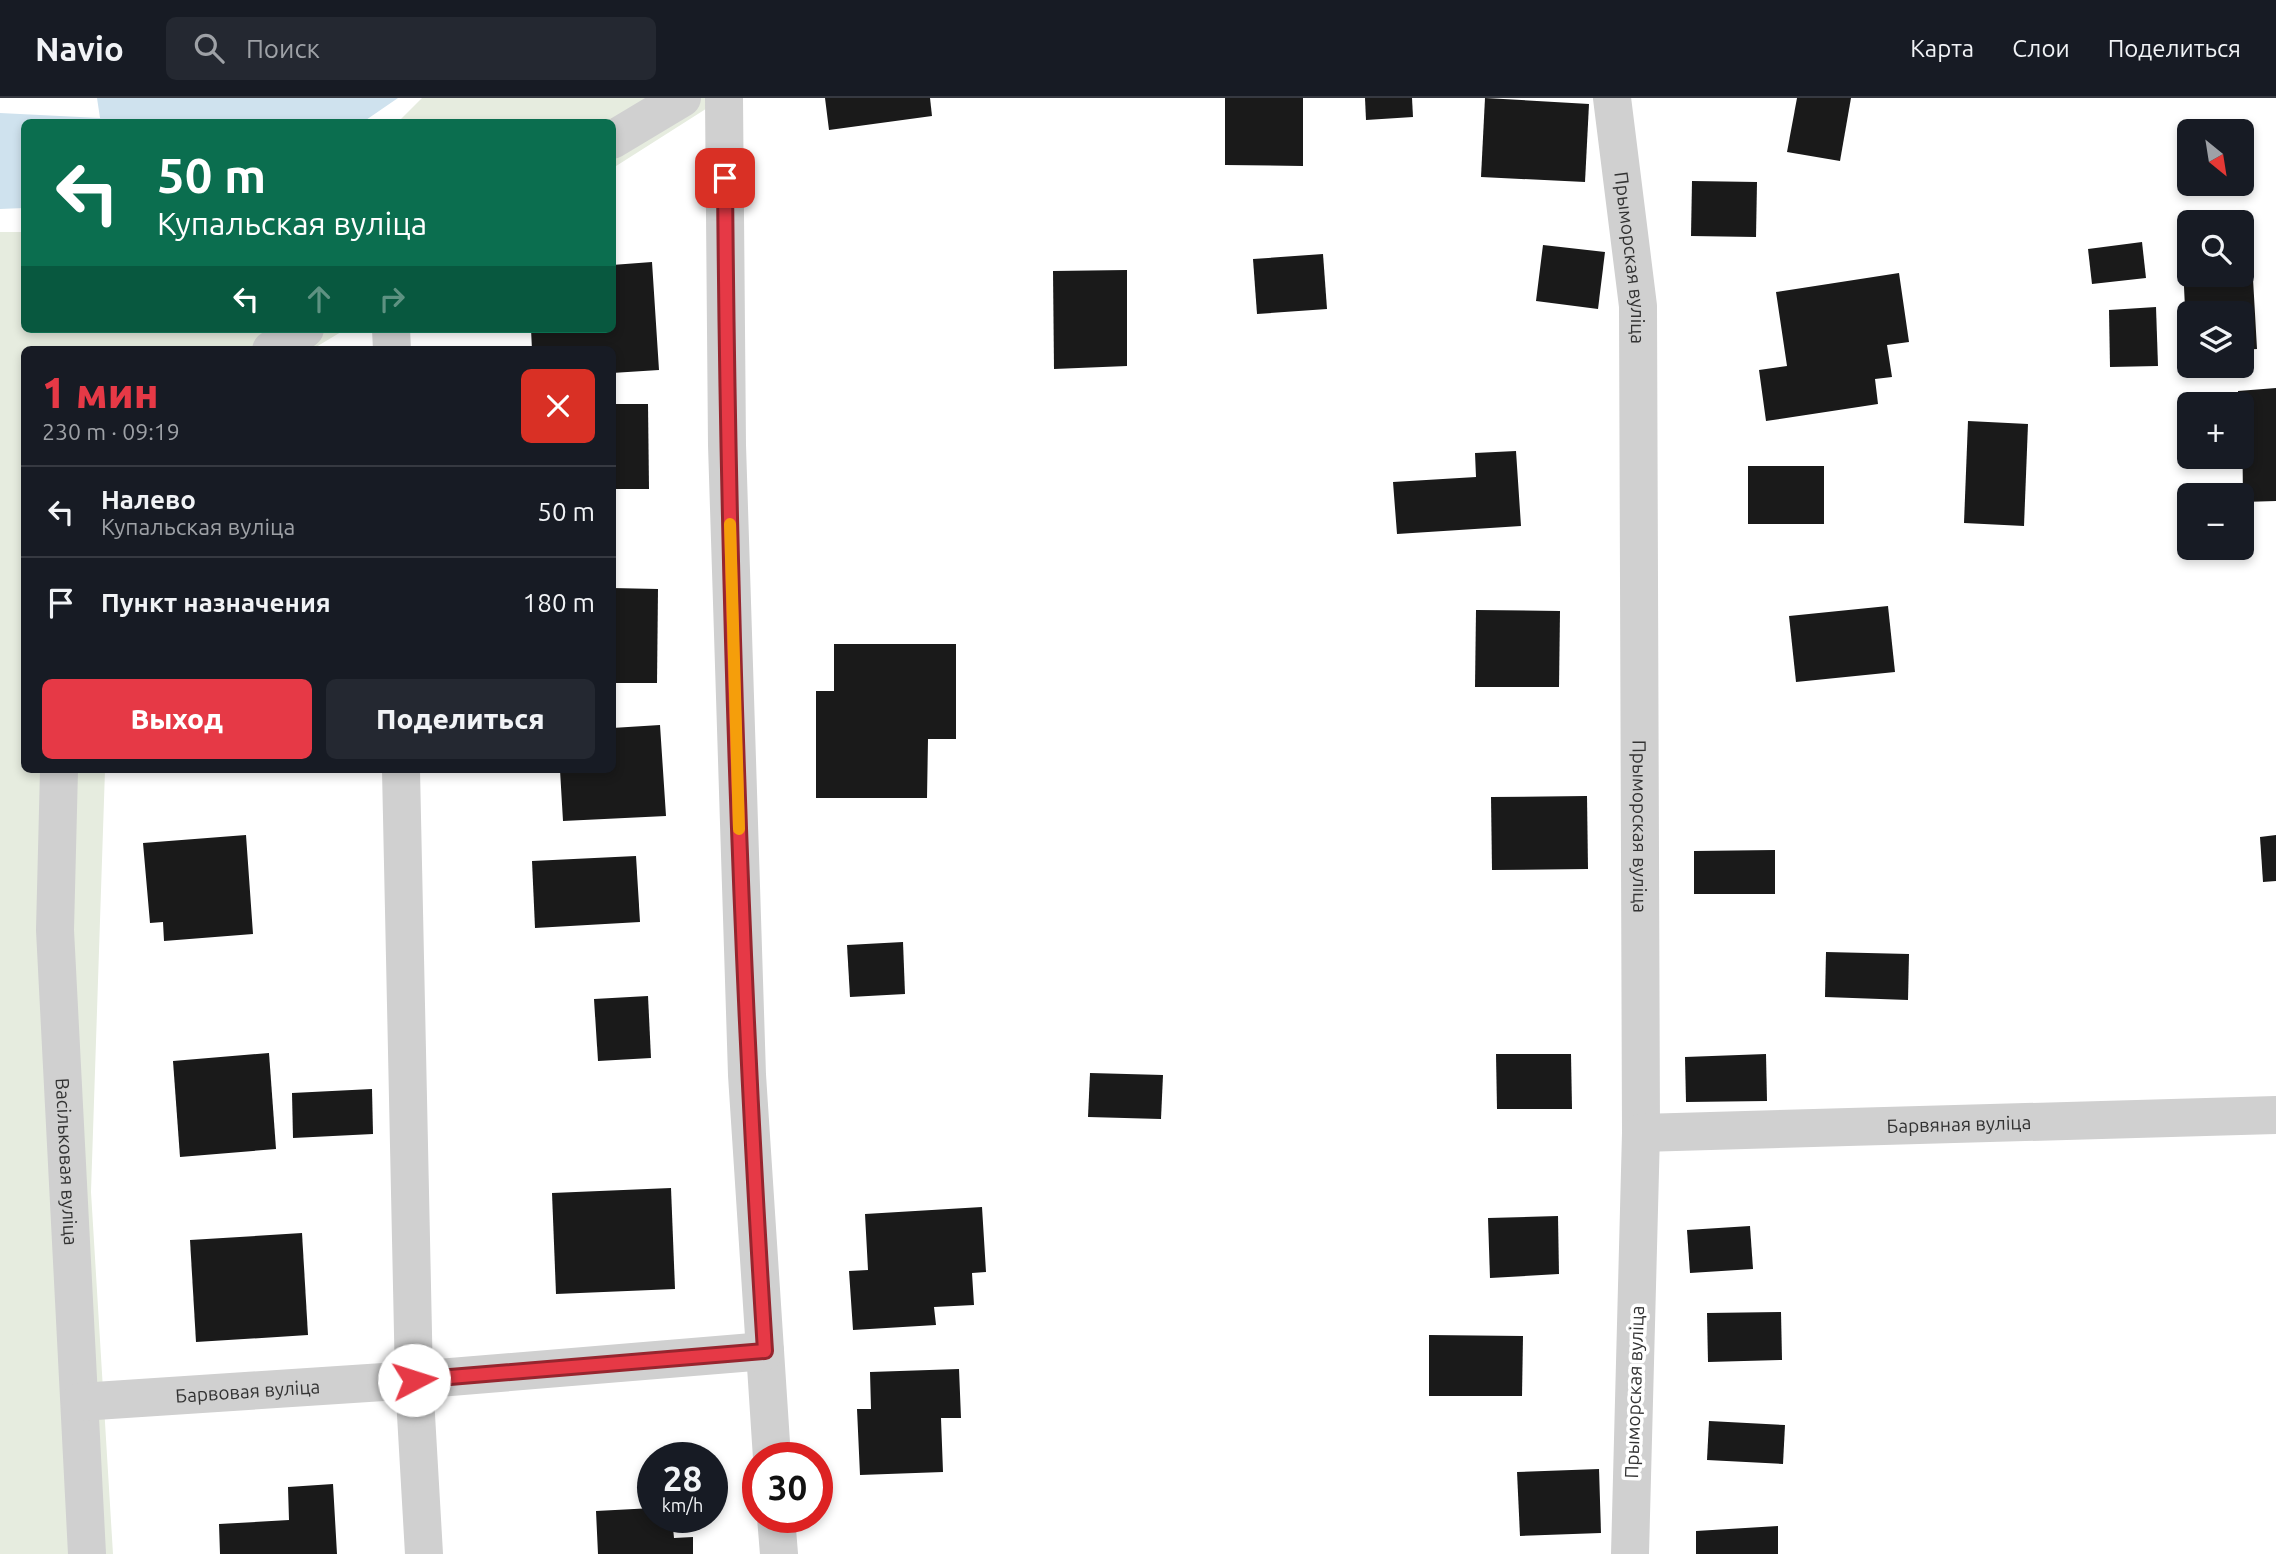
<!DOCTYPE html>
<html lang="ru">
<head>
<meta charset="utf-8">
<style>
	:root { --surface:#171b24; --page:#242831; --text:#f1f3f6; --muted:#9ea1a6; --line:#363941; --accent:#e63946 }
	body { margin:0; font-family:Ubuntu,sans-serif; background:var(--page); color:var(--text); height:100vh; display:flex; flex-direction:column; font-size:26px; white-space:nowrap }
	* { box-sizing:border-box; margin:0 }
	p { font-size:23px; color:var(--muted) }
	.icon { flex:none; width:38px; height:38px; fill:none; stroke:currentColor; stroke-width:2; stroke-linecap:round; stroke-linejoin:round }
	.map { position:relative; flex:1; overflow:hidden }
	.side { position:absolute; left:21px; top:248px; width:595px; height:427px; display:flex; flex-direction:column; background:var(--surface); border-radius:10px; box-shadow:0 4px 10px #0003 }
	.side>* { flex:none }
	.hud { position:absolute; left:21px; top:21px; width:595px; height:214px; border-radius:10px; box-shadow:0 4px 10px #0003; background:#0b6e4f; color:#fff; overflow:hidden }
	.needle { width:46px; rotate:150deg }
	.controls { position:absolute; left:2177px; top:21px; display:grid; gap:14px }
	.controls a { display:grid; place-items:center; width:77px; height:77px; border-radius:10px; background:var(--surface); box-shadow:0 4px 10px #0003; font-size:35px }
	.speed { position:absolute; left:637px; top:1344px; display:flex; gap:14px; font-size:35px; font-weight:700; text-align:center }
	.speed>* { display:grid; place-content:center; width:91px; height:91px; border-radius:50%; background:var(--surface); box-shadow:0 4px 10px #0003; line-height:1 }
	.speed small { font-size:18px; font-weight:400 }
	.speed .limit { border:10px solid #d22; background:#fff; color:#111 }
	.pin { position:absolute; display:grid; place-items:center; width:60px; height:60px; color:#fff; margin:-30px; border-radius:14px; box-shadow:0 4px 10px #0006 }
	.me { position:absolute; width:77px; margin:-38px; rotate:85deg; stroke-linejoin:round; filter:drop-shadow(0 0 5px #0008) }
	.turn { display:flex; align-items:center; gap:24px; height:147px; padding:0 21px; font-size:32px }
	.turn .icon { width:91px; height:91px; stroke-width:2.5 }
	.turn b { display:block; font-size:49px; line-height:60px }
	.lanes { display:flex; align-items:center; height:66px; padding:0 21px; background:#0003; justify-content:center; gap:35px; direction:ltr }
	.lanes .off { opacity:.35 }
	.round { display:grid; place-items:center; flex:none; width:74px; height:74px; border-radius:10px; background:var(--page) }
	.summary { display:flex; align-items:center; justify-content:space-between; height:119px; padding:0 21px }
	h1 { font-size:42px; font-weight:800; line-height:52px; color:var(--accent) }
	.primary-button { display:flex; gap:14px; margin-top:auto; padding:14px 21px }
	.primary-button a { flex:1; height:80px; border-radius:10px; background:var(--accent); color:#fff; font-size:28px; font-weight:800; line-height:80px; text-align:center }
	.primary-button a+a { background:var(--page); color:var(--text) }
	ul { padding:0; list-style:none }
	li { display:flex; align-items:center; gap:21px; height:91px; padding:0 21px; border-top:2px solid var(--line) }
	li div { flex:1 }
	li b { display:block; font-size:26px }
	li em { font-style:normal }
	header { display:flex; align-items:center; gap:42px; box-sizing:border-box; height:98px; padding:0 35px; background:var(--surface); border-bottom:2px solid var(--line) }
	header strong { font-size:33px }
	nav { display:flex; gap:38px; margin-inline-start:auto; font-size:24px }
	.search { width:490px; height:63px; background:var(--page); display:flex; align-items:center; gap:18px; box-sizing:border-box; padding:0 24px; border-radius:10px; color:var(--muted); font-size:26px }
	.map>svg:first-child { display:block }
	.green { fill:#e6ecdf }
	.water { fill:#cfe2ee }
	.building { fill:#1a1a1a }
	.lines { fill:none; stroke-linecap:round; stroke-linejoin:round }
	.minor { stroke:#d0d0d0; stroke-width:38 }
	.route-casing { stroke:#96252e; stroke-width:18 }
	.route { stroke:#e63946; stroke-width:12 }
	.slow { stroke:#f59e0b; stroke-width:12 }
	.labels { text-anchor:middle; stroke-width:7; stroke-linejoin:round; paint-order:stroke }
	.street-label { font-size:19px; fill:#333; stroke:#fff }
</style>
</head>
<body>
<header>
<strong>Navio</strong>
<div class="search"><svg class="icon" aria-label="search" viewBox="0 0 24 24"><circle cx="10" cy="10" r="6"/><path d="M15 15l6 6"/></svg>Поиск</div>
<nav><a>Карта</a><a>Слои</a><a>Поделиться</a></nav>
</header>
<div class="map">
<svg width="2276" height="1456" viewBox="0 0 2276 1456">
	<rect width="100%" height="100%" fill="#fff"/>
	<g class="green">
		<polygon points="422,0 723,0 613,70 612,24 398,24"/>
		<polygon points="0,134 24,134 24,231 346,231 311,252 24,252 24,672 105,672 91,1094 113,1456 0,1456"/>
	</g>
	<polygon class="water" points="97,0 398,0 363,24 24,24 24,110 0,111 0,15 100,20"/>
	<g class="building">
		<polygon points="825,0 930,0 932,18 829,32"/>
		<polygon points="1225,0 1303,0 1303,68 1225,67"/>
		<polygon points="1365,0 1412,0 1413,19 1366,22"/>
		<polygon points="1485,0 1589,6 1585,84 1481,79"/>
		<polygon points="1797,0 1851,0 1840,63 1787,54"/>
		<polygon points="1692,83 1757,84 1756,139 1691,138"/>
		<polygon points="2142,144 2146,180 2092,186 2088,151"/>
		<polygon points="1543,147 1605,154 1598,211 1536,203"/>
		<polygon points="1323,156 1327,211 1257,216 1253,161"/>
		<polygon points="2252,163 2257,251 2242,252 2242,215 2189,215 2187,254 2183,167 2189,166 2189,177 2242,177 2242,164"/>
		<polygon points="652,164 659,272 612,275 612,252 532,252 531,231 612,231 612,167"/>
		<polygon points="1127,172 1127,268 1054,271 1053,173"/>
		<polygon points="1899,175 1909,244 1887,247 1892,279 1875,281 1878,306 1766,323 1759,272 1787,268 1776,194"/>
		<polygon points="2156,209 2158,268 2110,269 2109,212"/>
		<polygon points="2276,290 2276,403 2243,404 2242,306 2238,306 2238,293"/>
		<polygon points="612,306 648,306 649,391 612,391"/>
		<polygon points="1968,323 2028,326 2024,428 1964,425"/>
		<polygon points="1516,353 1521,428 1397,436 1393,384 1476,379 1475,355"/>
		<rect x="1748" y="368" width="76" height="58"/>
		<polygon points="612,490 658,491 657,585 612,585"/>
		<polygon points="1888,508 1895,574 1796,584 1789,518"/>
		<polygon points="1476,512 1560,513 1559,589 1475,589"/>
		<polygon points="834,546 956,546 956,641 928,641 927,700 816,700 816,593 834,593"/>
		<polygon points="660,627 666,718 563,723 560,672 612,672 612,630"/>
		<polygon points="1587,698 1588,771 1492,772 1491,699"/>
		<polygon points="246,737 253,836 164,843 163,824 150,825 143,745"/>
		<polygon points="2276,737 2276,783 2263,784 2260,739"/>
		<polygon points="1775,752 1775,796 1694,796 1694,753"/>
		<polygon points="636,758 640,824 535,830 532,763"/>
		<polygon points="903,844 905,896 850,899 847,847"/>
		<polygon points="1826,854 1909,856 1908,902 1825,899"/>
		<polygon points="648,898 651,960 598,963 594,901"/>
		<polygon points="269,955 276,1051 180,1059 173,963"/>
		<polygon points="1496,956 1571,956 1572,1011 1497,1011"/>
		<polygon points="1766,956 1767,1003 1686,1004 1685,959"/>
		<polygon points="1090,975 1163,977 1161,1021 1088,1019"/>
		<polygon points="372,991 373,1036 293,1040 292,995"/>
		<polygon points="671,1090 675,1191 556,1196 552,1095"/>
		<polygon points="982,1109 986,1174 972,1175 974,1207 934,1209 936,1227 853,1232 849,1173 868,1172 865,1116"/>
		<polygon points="1558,1118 1559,1176 1490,1180 1488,1120"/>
		<polygon points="1750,1128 1753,1171 1690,1175 1687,1132"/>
		<polygon points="302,1135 308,1237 196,1244 190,1142"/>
		<polygon points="1781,1214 1782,1262 1708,1264 1707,1215"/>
		<polygon points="1429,1237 1523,1238 1522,1298 1429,1298"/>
		<polygon points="959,1271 961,1320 941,1320 943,1374 860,1377 857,1311 871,1311 870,1274"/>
		<polygon points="1709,1323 1785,1327 1783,1366 1707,1362"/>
		<polygon points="1599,1371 1601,1435 1520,1438 1517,1374"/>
		<polygon points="333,1386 337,1456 220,1456 219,1426 289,1422 288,1389"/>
		<polygon points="653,1410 653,1419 672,1419 674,1440 693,1439 693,1456 598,1456 596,1413"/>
		<polygon points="1778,1428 1778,1456 1696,1456 1696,1433"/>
	</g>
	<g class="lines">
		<g class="minor">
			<polyline points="724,0 727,347 747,977 772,1360"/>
			<path id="s1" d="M1612 0 1638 208 1641 1035 1630 1456"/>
			<polyline points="612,42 682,0"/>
			<polyline points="391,231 392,252"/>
			<polyline points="271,252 305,231"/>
			<path id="s2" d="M59 672 55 832 87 1456"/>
			<polyline points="401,672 414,1282 424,1456"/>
			<path id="s3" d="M1641 1035 2276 1017"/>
			<path id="s4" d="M80 1304 414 1282 765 1253"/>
			<polyline points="776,1419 779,1456"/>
		</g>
	</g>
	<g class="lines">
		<defs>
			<path id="route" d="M414 1282 765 1253C740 862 728 471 725 80"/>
		</defs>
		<use href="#route" class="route-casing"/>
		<use href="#route" class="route"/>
		<polyline class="slow" points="730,426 739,731"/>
	</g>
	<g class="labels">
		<g class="street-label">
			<text dy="7" stroke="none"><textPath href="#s1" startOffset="161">Прыморская вуліца</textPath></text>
			<text dy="7" stroke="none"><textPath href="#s1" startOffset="730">Прыморская вуліца</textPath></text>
			<text dy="7" stroke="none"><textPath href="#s3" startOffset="318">Барвяная вуліца</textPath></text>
			<text dy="7" stroke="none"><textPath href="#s2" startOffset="392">Васільковая вуліца</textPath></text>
			<text dy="7" stroke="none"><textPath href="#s4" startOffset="168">Барвовая вуліца</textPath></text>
			<text transform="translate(1634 1294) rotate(-88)" y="7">Прыморская вуліца</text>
		</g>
	</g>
</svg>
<div class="controls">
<a><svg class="needle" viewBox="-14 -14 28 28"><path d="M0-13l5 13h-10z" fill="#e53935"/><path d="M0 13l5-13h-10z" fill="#9ea1a6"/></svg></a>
<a><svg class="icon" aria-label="search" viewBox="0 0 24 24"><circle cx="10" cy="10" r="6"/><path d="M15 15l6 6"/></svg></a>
<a><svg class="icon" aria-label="layers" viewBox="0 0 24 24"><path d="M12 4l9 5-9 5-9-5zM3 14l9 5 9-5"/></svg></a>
<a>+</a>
<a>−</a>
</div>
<div class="speed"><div>28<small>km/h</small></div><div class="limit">30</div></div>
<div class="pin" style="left:725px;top:80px;background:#d93025"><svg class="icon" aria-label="arrive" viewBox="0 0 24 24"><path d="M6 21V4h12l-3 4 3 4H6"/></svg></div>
<svg class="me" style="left:414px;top:1282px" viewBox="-20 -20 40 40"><circle r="19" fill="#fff"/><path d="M0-13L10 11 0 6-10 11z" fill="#e63946"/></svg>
<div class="hud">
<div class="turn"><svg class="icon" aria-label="left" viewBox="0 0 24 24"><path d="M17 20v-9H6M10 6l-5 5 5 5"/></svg><div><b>50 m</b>Купальская вуліца</div></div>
<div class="lanes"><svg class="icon" aria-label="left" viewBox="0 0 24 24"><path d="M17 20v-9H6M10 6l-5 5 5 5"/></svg><svg class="icon off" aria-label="ahead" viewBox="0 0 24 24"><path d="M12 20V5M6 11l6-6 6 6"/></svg><svg class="icon off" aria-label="right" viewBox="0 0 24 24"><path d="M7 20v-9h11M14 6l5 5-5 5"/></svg></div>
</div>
<section class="side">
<div class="summary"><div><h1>1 мин</h1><p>230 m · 09:19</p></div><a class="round" style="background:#d93025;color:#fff"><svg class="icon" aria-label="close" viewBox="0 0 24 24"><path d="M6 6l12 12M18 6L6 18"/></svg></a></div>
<ul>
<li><svg class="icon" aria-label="left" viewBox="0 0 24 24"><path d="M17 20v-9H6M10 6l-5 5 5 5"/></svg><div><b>Налево</b><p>Купальская вуліца</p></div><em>50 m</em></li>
<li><svg class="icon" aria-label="arrive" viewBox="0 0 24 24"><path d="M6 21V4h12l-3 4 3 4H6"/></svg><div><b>Пункт назначения</b></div><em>180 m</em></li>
</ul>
<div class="primary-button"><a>Выход</a><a>Поделиться</a></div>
</section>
</div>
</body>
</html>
